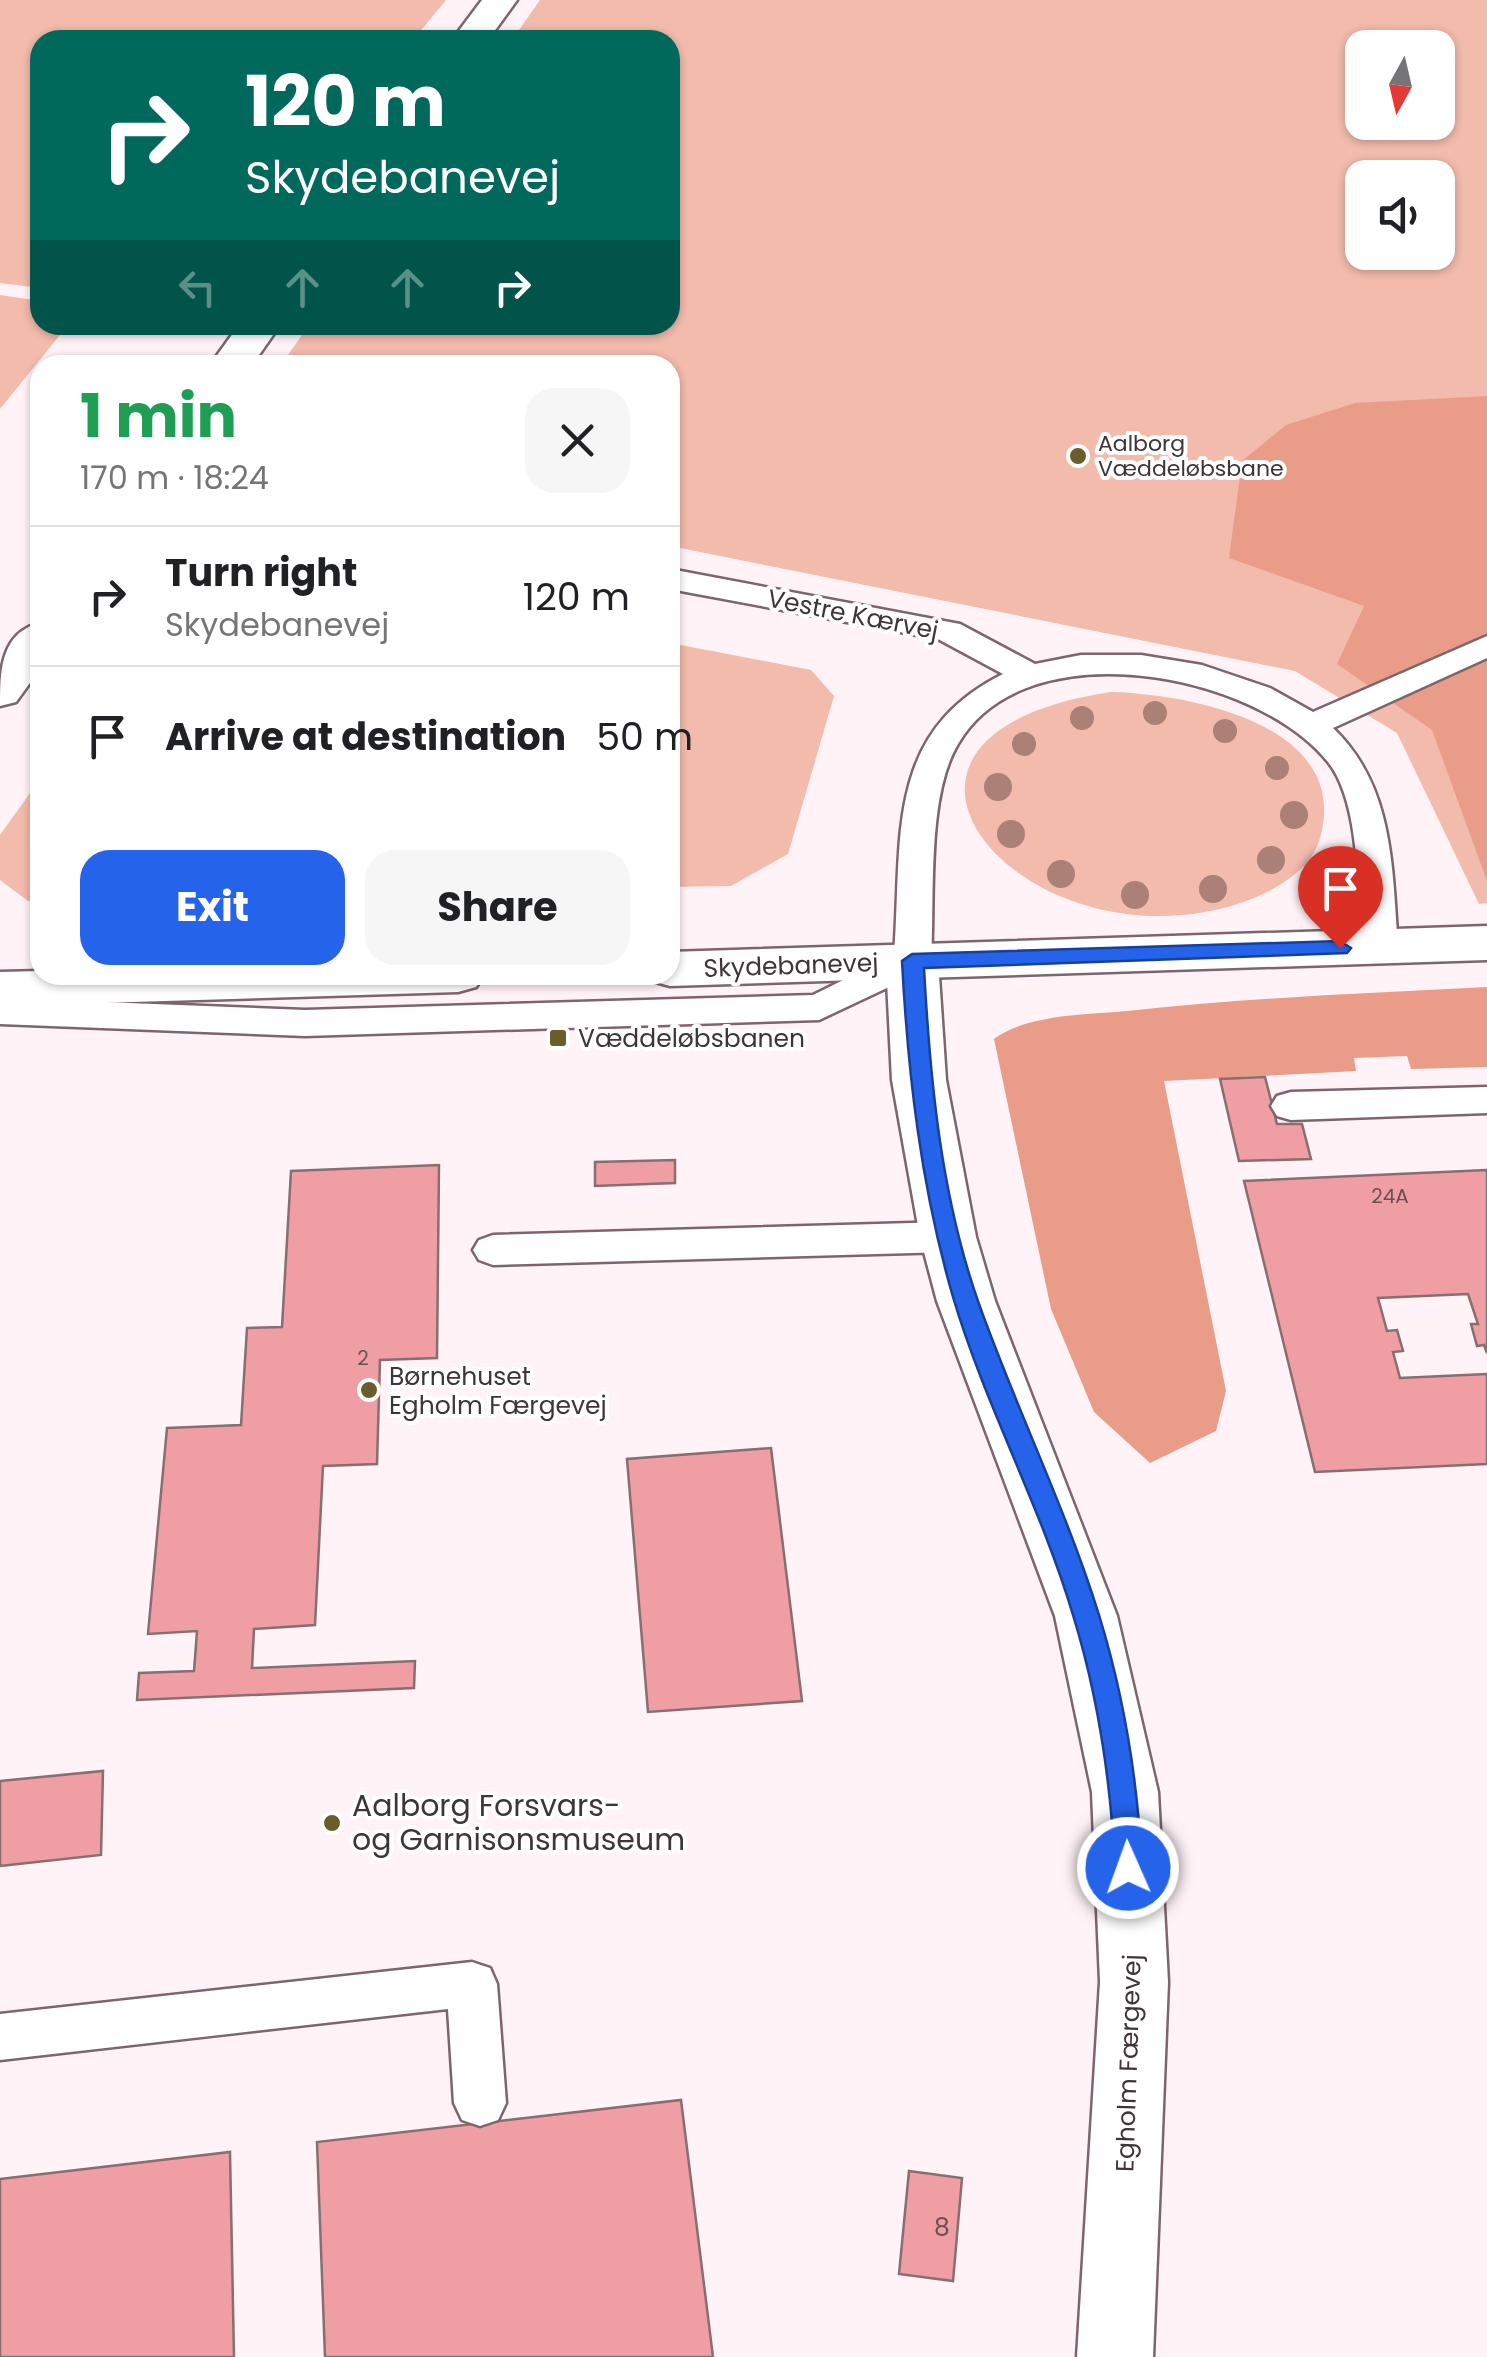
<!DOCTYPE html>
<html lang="en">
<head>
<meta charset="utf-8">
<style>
	:root { --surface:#fff; --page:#f6f6f6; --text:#202124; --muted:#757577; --line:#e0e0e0; --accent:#2563eb }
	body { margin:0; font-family:Poppins,sans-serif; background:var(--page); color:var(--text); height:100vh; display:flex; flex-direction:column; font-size:38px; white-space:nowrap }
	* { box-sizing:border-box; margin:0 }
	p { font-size:32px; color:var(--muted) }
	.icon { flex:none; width:55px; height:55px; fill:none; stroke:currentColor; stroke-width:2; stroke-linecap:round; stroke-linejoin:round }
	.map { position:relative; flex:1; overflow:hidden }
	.sheet { position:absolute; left:30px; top:355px; width:650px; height:630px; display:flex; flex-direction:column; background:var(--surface); border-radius:30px; box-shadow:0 2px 8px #0004 }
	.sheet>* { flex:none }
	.guide { position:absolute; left:30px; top:30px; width:650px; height:305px; border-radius:30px; box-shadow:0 2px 8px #0004; background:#00695c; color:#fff; overflow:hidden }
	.needle { width:65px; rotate:188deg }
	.controls { position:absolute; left:1345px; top:30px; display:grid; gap:20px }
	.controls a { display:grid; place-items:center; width:110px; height:110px; border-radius:20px; background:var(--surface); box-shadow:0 2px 8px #0004; font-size:50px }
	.pin { position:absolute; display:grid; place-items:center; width:85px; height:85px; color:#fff; margin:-102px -42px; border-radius:50% 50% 50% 0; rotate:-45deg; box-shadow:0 0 10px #0007 }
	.pin .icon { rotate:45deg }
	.me { position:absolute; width:110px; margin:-55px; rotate:358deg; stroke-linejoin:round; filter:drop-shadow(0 0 8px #0008) }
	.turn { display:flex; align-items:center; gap:35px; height:210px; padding:0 50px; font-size:45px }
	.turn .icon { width:130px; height:130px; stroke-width:2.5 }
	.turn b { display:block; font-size:70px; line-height:85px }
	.lanes { display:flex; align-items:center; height:95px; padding:0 50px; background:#0003; justify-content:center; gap:50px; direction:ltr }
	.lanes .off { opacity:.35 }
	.round { display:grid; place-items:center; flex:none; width:105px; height:105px; border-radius:30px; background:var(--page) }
	.summary { display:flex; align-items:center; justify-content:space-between; height:170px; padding:0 50px }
	h1 { font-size:60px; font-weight:700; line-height:75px; color:#1e9e55 }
	.button { display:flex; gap:20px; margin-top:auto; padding:20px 50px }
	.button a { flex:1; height:115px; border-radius:30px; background:var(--accent); color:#fff; font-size:40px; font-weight:700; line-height:115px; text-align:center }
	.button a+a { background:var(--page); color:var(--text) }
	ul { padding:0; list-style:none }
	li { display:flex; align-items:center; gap:30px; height:140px; padding:0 50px; border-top:2px solid var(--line) }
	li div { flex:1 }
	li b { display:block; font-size:38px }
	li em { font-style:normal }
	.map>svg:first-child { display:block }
	.green { fill:#f2bbac; fill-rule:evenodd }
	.forest { fill:#e99d88 }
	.building { fill:#ef9fa4; stroke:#886e6f; stroke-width:2.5 }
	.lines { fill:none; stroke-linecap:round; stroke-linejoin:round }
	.service-casing { stroke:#7d656e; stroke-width:5 }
	.minor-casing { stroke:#7d656e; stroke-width:5 }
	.tertiary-casing { stroke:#7d656e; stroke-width:5 }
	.service { fill:#fff; fill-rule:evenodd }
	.minor { fill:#fff; fill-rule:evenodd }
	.tertiary { fill:#fff; fill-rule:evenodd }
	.tree { fill:#aa8077 }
	.route { fill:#2563eb; stroke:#184099; stroke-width:2.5 }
	.poi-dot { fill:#675e2b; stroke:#fff; stroke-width:4 }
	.labels { text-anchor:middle; stroke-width:8; stroke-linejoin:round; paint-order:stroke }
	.number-label { font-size:20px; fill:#6b4f53 }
	.far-poi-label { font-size:22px; fill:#3f3438; stroke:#fff; text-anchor:start }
	.street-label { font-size:25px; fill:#3f3438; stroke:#fff }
	.poi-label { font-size:25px; fill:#3f3438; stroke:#fff; text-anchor:start }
	.near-number-label { font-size:25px; fill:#6b4f53 }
	.near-poi-label { font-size:30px; fill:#3f3438; stroke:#fff; text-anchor:start }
</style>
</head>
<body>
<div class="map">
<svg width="1487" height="2357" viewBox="0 0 1487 2357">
	<rect width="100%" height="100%" fill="#fff3f7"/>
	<g class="green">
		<polygon points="0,0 446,0 413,40 40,40 40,288 0,283"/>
		<path d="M540 0H1487V903L1479 904 1397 733 1295 671 670 546V365H281L309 325H670V40H512ZM1362 48H1438V122H1362ZM1362 178H1438V252H1362Z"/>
		<polygon points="0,295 40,301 40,325 68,325 0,409"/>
		<polygon points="670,643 811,670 834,696 788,854 731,886 670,887"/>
		<path d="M1111 692C1190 694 1352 725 1320 838 1312 869 1277 889 1249 900 1033 980 810 737 1111 692Z"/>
		<polygon points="40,779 40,901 28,901 0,880 0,835"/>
	</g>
	<g class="forest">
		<polygon points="1487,396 1487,881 1432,730 1337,664 1364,606 1229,558 1242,461 1286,425 1355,403"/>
		<path d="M1487 987V1067L1411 1069 1407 1056 1354 1058 1356 1071 1164 1081 1226 1391 1216 1431 1150 1463 1094 1412 1051 1309 994 1039C1028 1014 1085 1015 1127 1011 1247 998 1367 993 1487 987Z"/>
	</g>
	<g class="building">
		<polygon points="1265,1077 1277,1124 1302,1124 1311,1159 1239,1161 1220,1079"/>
		<polygon points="675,1160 675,1183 595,1186 595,1162"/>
		<polygon points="439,1165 437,1358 380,1360 377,1464 323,1466 315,1625 254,1629 252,1668 415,1661 414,1688 137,1700 139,1673 194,1671 197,1631 148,1634 167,1428 241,1425 247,1328 282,1327 291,1171"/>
		<polygon points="1487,1170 1487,1353 1484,1345 1477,1346 1471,1324 1478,1324 1468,1294 1378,1298 1387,1331 1397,1330 1403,1351 1393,1352 1400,1378 1487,1374 1487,1464 1315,1472 1244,1181"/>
		<polygon points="771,1448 802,1701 648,1712 627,1459"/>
		<polygon points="103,1771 101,1855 0,1866 0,1781"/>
		<polygon points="681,2100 713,2357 325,2357 317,2142"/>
		<polygon points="230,2152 234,2357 0,2357 0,2179"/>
		<polygon points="909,2171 962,2178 953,2281 899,2274"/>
	</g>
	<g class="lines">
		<defs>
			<g id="service">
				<path d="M670 569 960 624 1035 664 1081 655H1141L1202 665 1270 688 1313 712 1487 636V658L1333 728C1394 786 1392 868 1398 947L1392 956 1379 959 1366 956 1360 947C1358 896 1361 803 1328 762 1256 672 1025 628 958 744 926 797 935 899 931 961L925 970 819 1020 305 1036 0 1024V998L305 1010 813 995 894 955C903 839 883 734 1003 674L938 639 670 589Z"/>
				<polygon points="1487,1087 1487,1113 1291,1120 1277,1116 1271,1106 1277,1096 1291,1092"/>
				<polygon points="948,1222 962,1227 968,1237 962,1247 948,1252 493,1265 479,1260 473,1250 479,1240 493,1235"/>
				<polygon points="472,1962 490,1968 497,1984 506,2103 498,2120 480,2126 462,2120 454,2103 448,2009 0,2060 0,2014"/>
			</g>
			<g id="minor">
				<polygon points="482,0 517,0 488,40 452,40"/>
				<polygon points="239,325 280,325 252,365 210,365"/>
				<path d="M40 623V669L16 702 0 706C0 672 0 633 40 623Z"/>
				<polygon points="912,944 930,949 938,961 946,1080 976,1237 995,1301 1117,1616 1158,1792 1168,1982 1153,2357 1077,2357 1100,1982 1092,1792 1055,1616 937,1301 920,1237 892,1080 886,961 894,949"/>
			</g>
			<g id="tertiary">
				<polygon points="1487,926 1487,960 670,986 652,981 648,975 670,975 670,952"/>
				<polygon points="40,971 40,975 484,975 476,987 458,992 0,1006 0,972"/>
			</g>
		</defs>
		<use href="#service" class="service-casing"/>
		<use href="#minor" class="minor-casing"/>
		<use href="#tertiary" class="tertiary-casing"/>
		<use href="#service" class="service"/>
		<use href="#minor" class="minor"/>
		<use href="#tertiary" class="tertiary"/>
	</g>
	<g class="tree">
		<circle cx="1155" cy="713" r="12"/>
		<circle cx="1082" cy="718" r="12"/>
		<circle cx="1225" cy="731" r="12"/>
		<circle cx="1024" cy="744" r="12"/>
		<circle cx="1277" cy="768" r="12"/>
		<circle cx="998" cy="787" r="14"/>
		<circle cx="1294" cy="815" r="14"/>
		<circle cx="1011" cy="834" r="14"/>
		<circle cx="1271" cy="860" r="14"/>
		<circle cx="1061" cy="874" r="14"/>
		<circle cx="1213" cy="889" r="14"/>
		<circle cx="1135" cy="895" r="14"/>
	</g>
	<path class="route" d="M1340 941 1351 948 1347 953 924 968C930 1080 941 1197 979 1304 1016 1408 1066 1509 1099 1615 1124 1696 1138 1784 1142 1868L1138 1877H1119L1115 1868C1111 1784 1098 1696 1073 1615 1041 1507 985 1405 953 1297 921 1187 908 1075 902 961L912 954Z"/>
	<g class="poi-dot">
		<circle cx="1078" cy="456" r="10"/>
		<rect x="548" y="1028" width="20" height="20" rx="5"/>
		<circle cx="369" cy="1390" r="10"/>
		<circle cx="332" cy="1823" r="10"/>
	</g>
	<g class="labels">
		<g class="number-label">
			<text x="1390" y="1203">24A</text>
			<text x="363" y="1365">2</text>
		</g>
		<g class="far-poi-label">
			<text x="1098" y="451">Aalborg<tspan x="1098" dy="25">Væddeløbsbane</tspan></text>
		</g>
		<g class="street-label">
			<text transform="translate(853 614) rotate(11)" y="9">Vestre Kærvej</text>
			<text transform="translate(791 965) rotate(-2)" y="9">Skydebanevej</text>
			<text transform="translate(1128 2063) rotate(-88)" y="9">Egholm Færgevej</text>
		</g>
		<g class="poi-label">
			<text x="578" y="1047">Væddeløbsbanen</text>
			<text x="389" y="1385">Børnehuset<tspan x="389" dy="29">Egholm Færgevej</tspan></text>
		</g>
		<g class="near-number-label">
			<text x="942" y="2236">8</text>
		</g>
		<g class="near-poi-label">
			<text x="352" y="1816">Aalborg Forsvars-<tspan x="352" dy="34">og Garnisonsmuseum</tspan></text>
		</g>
	</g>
</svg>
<div class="controls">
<a><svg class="needle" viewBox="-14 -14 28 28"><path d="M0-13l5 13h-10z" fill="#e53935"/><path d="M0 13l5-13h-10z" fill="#757577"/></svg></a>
<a><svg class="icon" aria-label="sound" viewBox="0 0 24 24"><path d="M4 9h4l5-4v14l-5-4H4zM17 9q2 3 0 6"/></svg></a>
</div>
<div class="pin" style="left:1340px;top:948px;background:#d93025"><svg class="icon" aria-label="arrive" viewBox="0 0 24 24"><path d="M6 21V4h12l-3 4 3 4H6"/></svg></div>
<svg class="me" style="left:1128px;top:1868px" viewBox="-20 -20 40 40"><circle r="17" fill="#2563eb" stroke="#fff" stroke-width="3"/><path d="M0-11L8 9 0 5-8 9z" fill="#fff"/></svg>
<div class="guide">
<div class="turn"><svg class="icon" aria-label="right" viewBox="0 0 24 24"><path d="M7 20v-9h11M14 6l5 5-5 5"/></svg><div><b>120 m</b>Skydebanevej</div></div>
<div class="lanes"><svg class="icon off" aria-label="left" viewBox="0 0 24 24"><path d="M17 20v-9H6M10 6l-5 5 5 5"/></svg><svg class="icon off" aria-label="ahead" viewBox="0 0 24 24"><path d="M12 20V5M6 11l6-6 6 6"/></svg><svg class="icon off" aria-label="ahead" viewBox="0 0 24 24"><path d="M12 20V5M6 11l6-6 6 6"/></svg><svg class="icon" aria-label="right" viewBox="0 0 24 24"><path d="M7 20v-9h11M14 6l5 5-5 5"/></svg></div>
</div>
<section class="sheet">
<div class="summary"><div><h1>1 min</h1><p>170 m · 18:24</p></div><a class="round"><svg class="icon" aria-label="close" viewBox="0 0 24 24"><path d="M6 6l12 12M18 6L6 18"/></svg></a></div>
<ul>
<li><svg class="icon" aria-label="right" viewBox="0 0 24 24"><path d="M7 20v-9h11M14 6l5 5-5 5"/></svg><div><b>Turn right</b><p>Skydebanevej</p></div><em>120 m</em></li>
<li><svg class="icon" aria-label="arrive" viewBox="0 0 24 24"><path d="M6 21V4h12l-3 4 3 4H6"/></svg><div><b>Arrive at destination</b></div><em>50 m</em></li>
</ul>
<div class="button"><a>Exit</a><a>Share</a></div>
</section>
</div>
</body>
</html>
